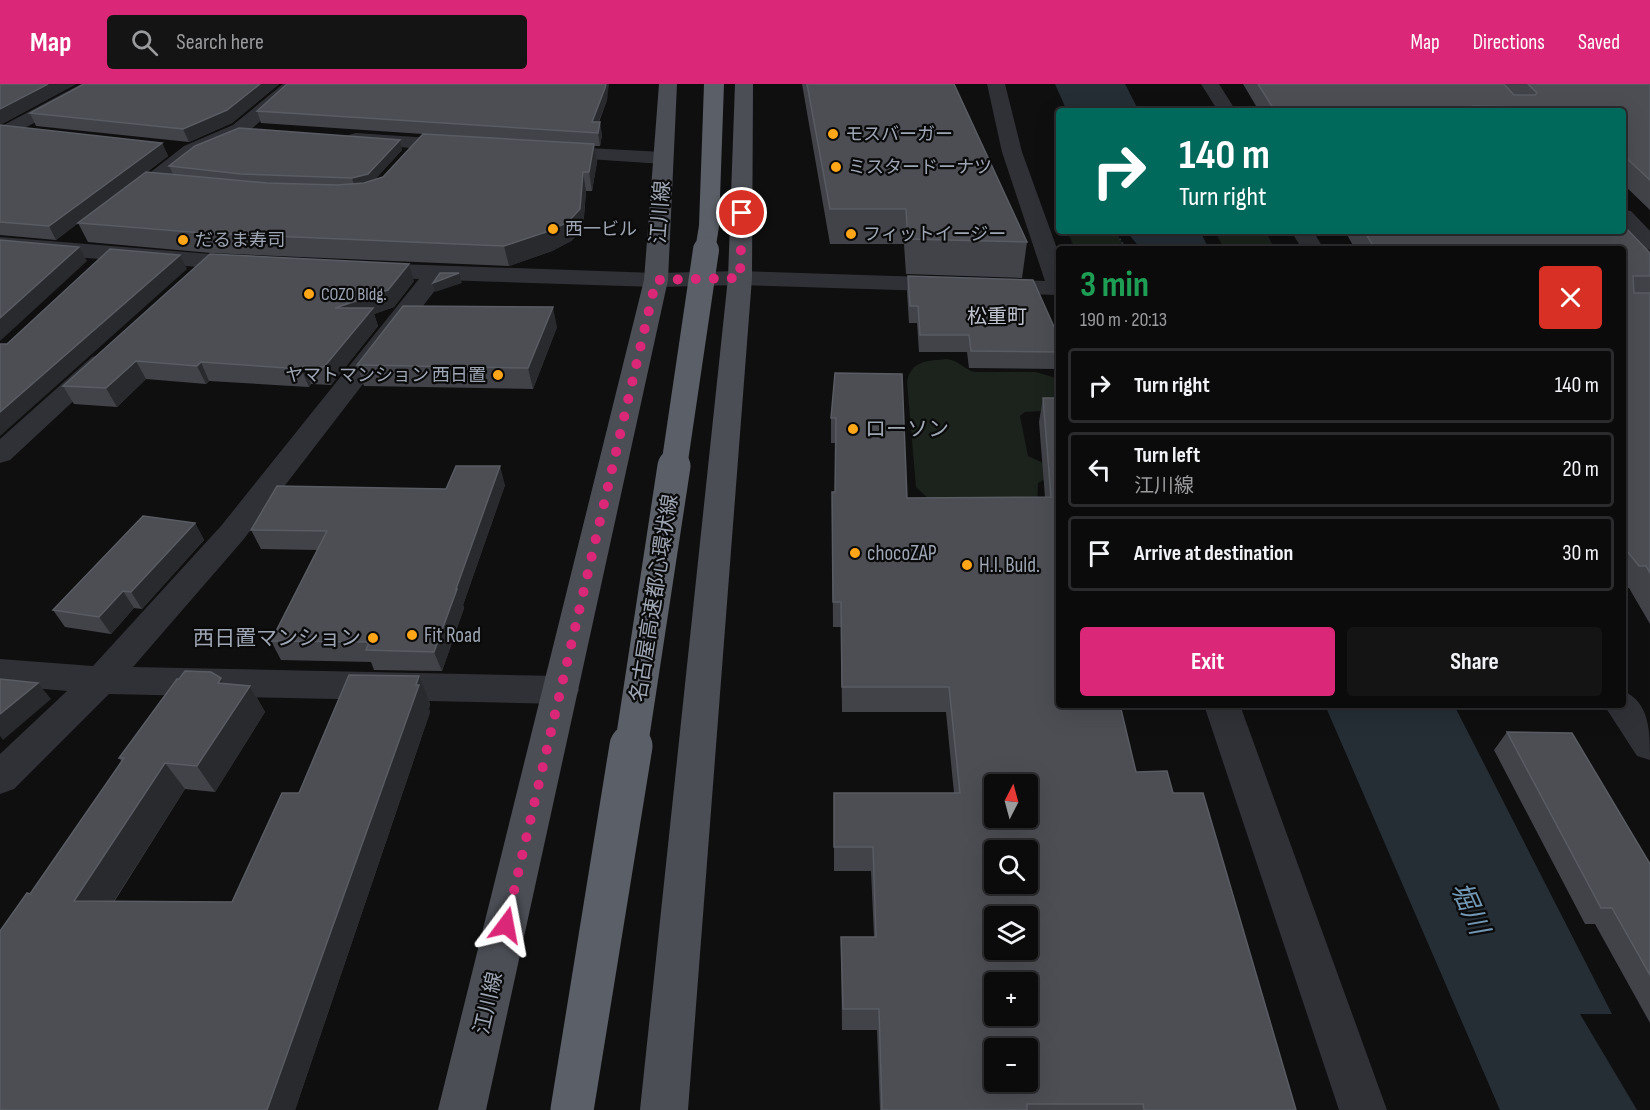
<!DOCTYPE html>
<html lang="en">
<head>
<meta charset="utf-8">
<style>
	:root { --surface:#0b0b0c; --page:#141415; --text:#f1f3f6; --muted:#9a9b9d; --line:#2b2b2d; --accent:#db2777 }
	body { margin:0; font-family:"Sofia Sans Condensed","Noto Sans JP",sans-serif; background:var(--page); color:var(--text); height:100vh; display:flex; flex-direction:column; font-size:22px; white-space:nowrap }
	* { box-sizing:border-box; margin:0 }
	p { font-size:20px; color:var(--muted) }
	.icon { flex:none; width:33px; height:33px; fill:none; stroke:currentColor; stroke-width:2; stroke-linecap:round; stroke-linejoin:round }
	.map { position:relative; flex:1; overflow:hidden }
	.details { position:absolute; left:1056px; top:162px; width:570px; height:462px; display:flex; flex-direction:column; background:var(--surface); border-radius:6px; box-shadow:0 6px 24px #0002,0 0 0 2px var(--line) }
	.details>* { flex:none }
	.banner { position:absolute; left:1056px; top:24px; width:570px; height:126px; border-radius:6px; box-shadow:0 6px 24px #0002,0 0 0 2px var(--line); background:#00695c; color:#fff; overflow:hidden }
	.needle { width:39px; rotate:6deg }
	.tools { position:absolute; left:984px; top:690px; display:grid; gap:12px }
	.tools a { display:grid; place-items:center; width:54px; height:54px; border-radius:6px; background:var(--surface); box-shadow:0 6px 24px #0002,0 0 0 2px var(--line); font-size:30px }
	.pin { position:absolute; display:grid; place-items:center; width:51px; height:51px; color:#fff; margin:-26px; border:3px solid #fff; border-radius:50%; box-shadow:0 2px 6px #0007 }
	.me { position:absolute; width:66px; margin:-33px; rotate:13deg; stroke-linejoin:round; filter:drop-shadow(0 0 4px #0008) }
	.turn { display:flex; align-items:center; gap:21px; height:126px; padding:0 24px; font-size:27px }
	.turn .icon { width:78px; height:78px; stroke-width:2.5 }
	.turn b { display:block; font-size:42px; line-height:51px }
	.round { display:grid; place-items:center; flex:none; width:63px; height:63px; border-radius:6px; background:var(--page) }
	.head { display:flex; align-items:center; justify-content:space-between; height:102px; padding:0 24px }
	h1 { font-size:36px; font-weight:700; line-height:45px; color:#1e9e55 }
	.primary-button { display:flex; gap:12px; margin-top:auto; padding:12px 24px }
	.primary-button a { flex:1; height:69px; border-radius:6px; background:var(--accent); color:#fff; font-size:24px; font-weight:700; line-height:69px; text-align:center }
	.primary-button a+a { background:var(--page); color:var(--text) }
	ul { padding:0; list-style:none }
	li { display:flex; align-items:center; gap:18px; height:75px; margin:0 12px 9px; padding:0 12px; border:3px solid var(--line); border-radius:6px }
	li div { flex:1 }
	li b { display:block; font-size:22px }
	li em { font-style:normal }
	header { display:flex; align-items:center; gap:36px; box-sizing:border-box; height:84px; padding:0 30px; background:var(--accent); color:#fff }
	header strong { font-size:28px }
	nav { display:flex; gap:33px; margin-inline-start:auto; font-size:21px }
	.search { width:420px; height:54px; background:var(--page); display:flex; align-items:center; gap:15px; box-sizing:border-box; padding:0 21px; border-radius:6px; color:var(--muted); font-size:22px }
	.map>svg:first-child { display:block }
	.green { fill:#1b231c }
	.water { fill:#252e35 }
	.lines { fill:none; stroke-linecap:round; stroke-linejoin:round }
	.path { stroke:#35383d; stroke-width:2; stroke-dasharray:1.5 3; stroke-linecap:butt }
	.minor { fill:#303136; fill-rule:evenodd }
	.major { fill:#4b4e55; fill-rule:evenodd }
	.highway-bridge-far3 { stroke:#5b5f67; stroke-width:20 }
	.highway-bridge-far2 { stroke:#5b5f67; stroke-width:26 }
	.highway-bridge-far1 { stroke:#5b5f67; stroke-width:33 }
	.highway-bridge { stroke:#5b5f67; stroke-width:43 }
	.wall { fill:#424349 }
	.shaded-wall { fill:#292a2d }
	.building { fill:#4c4e54; stroke:#595c63; stroke-width:1.5; fill-rule:evenodd }
	.route { stroke:#db2777; stroke-width:10; stroke-dasharray:0 18 }
	.poi-dot { fill:#ffa618; stroke:#0a0a0b; stroke-width:2 }
	.labels { text-anchor:middle; stroke-width:4.5; stroke-linejoin:round; paint-order:stroke }
	.far-poi-label { font-size:18px; fill:#9ea6b3; stroke:#0a0a0b; text-anchor:start }
	.far-quarter-label { font-size:20px; fill:#c0c4cf; stroke:#0a0a0b }
	.street-label { font-size:21px; fill:#9ea6b3; stroke:#0a0a0b }
	.poi-label { font-size:21px; fill:#9ea6b3; stroke:#0a0a0b; text-anchor:start }
	.near-water-label { font-size:27px; font-style:italic; fill:#7197b3; stroke:#0a0a0b }
</style>
</head>
<body>
<header>
<strong>Map</strong>
<div class="search"><svg class="icon" aria-label="search" viewBox="0 0 24 24"><circle cx="10" cy="10" r="6"/><path d="M15 15l6 6"/></svg>Search here</div>
<nav><a>Map</a><a>Directions</a><a>Saved</a></nav>
</header>
<div class="map">
<svg width="1650" height="1026" viewBox="0 0 1650 1026">
	<rect width="100%" height="100%" fill="#0f0f10"/>
	<g class="green">
		<polygon points="1067,147 1115,147 1126,165 1075,165"/>
		<polygon points="1215,147 1265,147 1275,165 1224,165"/>
		<path d="M947 275C959 277 963 284 974 288H1036L1059 295V326L1025 328 1020 332 1028 372 1043 379 1059 397 1043 396 1038 399 1037 428 937 423 916 403 907 298C911 276 928 277 947 275Z"/>
	</g>
	<g class="water">
		<polygon points="1055,0 1125,0 1139,27 1067,27"/>
		<polygon points="1126,147 1200,147 1209,165 1141,165"/>
		<polygon points="1325,621 1454,621 1612,930 1580,930 1637,1026 1500,1026"/>
	</g>
	<g class="lines">
		<g class="path">
			<polyline points="1115,147 1126,165"/>
			<polyline points="1246,163 1272,163"/>
		</g>
		<g class="minor">
			<polygon points="81,0 103,0 100,4 0,57 0,43"/>
			<polygon points="283,0 302,0 247,49 198,70 133,121 126,123 119,121 116,117 119,113 184,62 233,41"/>
			<polygon points="987,0 1005,0 1022,68 1059,170 1059,211 740,201 656,203 443,196 243,456 133,583 561,592 574,596 579,606 574,616 561,620 109,610 14,705 0,710 0,670 67,607 0,601 0,575 93,582 221,442 419,195 368,193 360,191 357,186 360,181 368,179 656,189 740,187 1045,197 1002,68"/>
			<polygon points="1201,0 1219,0 1236,27 1218,27"/>
			<polygon points="356,49 460,56 467,58 470,62 467,66 460,68 349,59 347,55 349,51"/>
			<polygon points="550,62 663,68 670,70 673,74 670,78 663,80 543,72 540,68 543,64"/>
			<polygon points="1623,126 1631,127 1650,147 1650,166 1642,164 1623,144"/>
			<polygon points="1291,147 1313,147 1324,165 1302,165"/>
			<polygon points="0,153 248,173 256,175 259,180 256,185 248,187 0,167"/>
			<polygon points="101,270 110,273 114,278 110,283 10,376 0,379 0,355 92,273"/>
			<path d="M1623 607C1650 618 1650 648 1650 676L1637 672 1604 621H1623Z"/>
			<polygon points="1204,621 1240,621 1387,1026 1339,1026"/>
		</g>
		<g class="major">
			<polygon points="659,0 677,0 668,196 486,1026 438,1026 644,196"/>
			<polygon points="735,0 753,0 752,194 688,1026 640,1026 728,194"/>
		</g>
		<polyline class="highway-bridge-far3" points="705,167 709,142 714,0"/>
		<polyline class="highway-bridge-far2" points="674,383 706,166"/>
		<polyline class="highway-bridge-far1" points="631,664 674,382"/>
		<polyline class="highway-bridge" points="572,1026 631,662"/>
	</g>
	<g class="wall">
		<polygon points="0,0 76,0 0,41 162,59 168,72 147,88 173,90 169,82 402,66 375,95 383,93 423,50 261,39 257,27 607,16 599,38 602,51 600,62 594,62 597,78 592,107 586,107 583,145 571,157 552,167 509,182 211,169 88,158 78,139 56,156 0,151"/>
		<polygon points="84,0 279,0 232,39 189,58 36,42 30,29"/>
		<polygon points="802,0 954,0 1027,158 1022,194 906,190 904,160 830,160"/>
		<polygon points="1243,0 1650,0 1650,126 1623,100 1623,27 1259,27"/>
		<polygon points="1345,147 1623,147 1650,169 1650,540 1629,504 1623,504 1623,165 1355,165"/>
		<polygon points="210,170 414,197 394,223 374,230 378,242 331,301 311,300 309,303 209,297 206,300 146,295 117,323 74,320 63,302"/>
		<polygon points="908,192 1059,254 1059,285 969,284 967,268 919,268 917,239 909,239 907,208"/>
		<polygon points="557,243 533,305 364,302 357,281"/>
		<polygon points="835,289 907,414 1045,413 1039,338 1043,314 1059,314 1059,621 1136,688 1173,709 1296,1026 880,1026 877,946 842,946 841,853 874,853 871,787 834,787 834,709 954,709 946,628 842,628 841,543 833,543 832,408 835,408 836,359 831,359 831,334"/>
		<polygon points="505,401 463,521 464,524 442,587 374,586 371,578 281,576 271,557 317,466 261,465 251,446 446,405"/>
		<polygon points="195,439 204,456 142,525 134,524 111,550 65,543 53,526"/>
		<polygon points="221,594 224,599 250,602 265,628 215,708 185,705 114,818 232,818 299,709 430,619 429,625 430,628 295,1026 0,1026 30,810 122,678 119,674"/>
		<polygon points="1507,648 1650,780 1650,939 1595,840 1585,840 1494,666"/>
	</g>
	<g class="shaded-wall">
		<polygon points="48,0 76,0 0,41 0,25"/>
		<polygon points="260,0 279,0 232,39 189,58 183,45"/>
		<polygon points="606,0 609,0 607,16 594,49 592,38"/>
		<polygon points="600,38 602,51 600,62 598,49"/>
		<polygon points="400,56 402,66 371,100 355,104 352,94"/>
		<polygon points="162,59 168,72 56,156 49,142"/>
		<polygon points="594,60 597,78 592,107 589,88"/>
		<polygon points="583,88 586,107 583,145 571,157 552,167 509,182 504,162"/>
		<polygon points="79,163 87,177 0,257 0,234"/>
		<polygon points="180,171 187,185 0,352 0,328"/>
		<polygon points="409,180 414,197 394,223 374,230 378,242 331,301 324,283 335,224"/>
		<polygon points="459,189 462,199 435,208 433,199"/>
		<polygon points="553,223 557,243 533,305 528,284"/>
		<polygon points="136,277 146,295 117,323 106,304"/>
		<polygon points="201,278 209,297 206,300 197,282"/>
		<polygon points="304,282 311,300 309,303 301,285"/>
		<polygon points="500,382 505,401 463,521 464,524 442,587 434,568 456,505"/>
		<polygon points="195,439 204,456 142,525 131,508"/>
		<polygon points="123,507 134,524 111,550 99,533"/>
		<polygon points="419,592 430,619 429,625 430,628 295,1026 267,1026"/>
		<polygon points="221,594 237,621 250,602 265,628 215,708 197,682 218,599"/>
		<polygon points="38,599 51,615 3,656 0,652 0,630"/>
		<polygon points="165,679 185,705 98,842 74,817"/>
	</g>
	<g class="building">
		<polygon points="0,0 48,0 0,25"/>
		<polygon points="84,0 260,0 227,26 183,45 30,29"/>
		<polygon points="287,0 606,0 605,4 592,38 600,38 598,49 257,27"/>
		<polygon points="807,0 954,0 1027,158 908,155 906,125 830,125"/>
		<polygon points="1258,0 1504,0 1514,11 1535,11 1537,9 1528,0 1650,0 1650,96 1623,71 1623,27 1576,27 1573,24 1473,22 1478,27 1275,27"/>
		<polygon points="0,41 162,59 49,142 0,138"/>
		<polygon points="239,44 400,56 368,90 352,94 241,90 169,82 195,62"/>
		<polygon points="423,50 594,60 589,88 583,88 580,125 568,138 549,147 504,162 203,149 78,139 146,88 267,99 337,101 364,99 383,93"/>
		<polygon points="1623,141 1650,169 1650,192 1633,192 1634,209 1650,209 1650,489 1646,482 1639,482 1623,462 1623,165 1381,165 1374,163 1364,147 1623,147"/>
		<polygon points="0,156 79,163 0,234"/>
		<polygon points="110,165 180,171 0,328 0,260 7,260"/>
		<polygon points="210,170 409,180 388,206 335,224 373,224 324,283 304,282 301,285 201,278 197,282 136,277 106,304 63,302"/>
		<polygon points="440,189 459,189 433,199"/>
		<polygon points="908,192 1033,196 1059,254 1059,268 971,267 969,251 920,251 918,222 910,222"/>
		<polygon points="403,222 553,223 528,284 357,281"/>
		<path d="M835 289 902 290 907 414 1051 413 1043 314H1059V621H1120L1136 688 1167 687 1173 709H1203L1296 1026H1144L1143 1020H1027V1026H882L879 925H843L841 853H876L873 763H834V709H960L949 603H842L841 518H833L832 408H835L836 334H831ZM994 700H1028V734H994ZM994 766H1028V800H994ZM994 832H1028V866H994ZM994 898H1028V932H994ZM994 964H1028V998H994Z"/>
		<polygon points="456,382 500,382 456,505 457,505 434,568 366,566 369,558 271,557 327,447 251,446 277,402 446,405"/>
		<polygon points="143,432 195,439 131,508 123,507 99,533 53,526"/>
		<polygon points="185,587 211,588 221,594 218,599 250,602 197,682 165,679 74,817 232,818 282,709 299,709 349,591 419,592 416,601 419,601 267,1026 0,1026 0,847 27,809 30,810 124,674 119,674 177,595 179,595"/>
		<polygon points="0,595 38,599 0,630"/>
		<polygon points="1507,648 1572,649 1650,780 1650,891 1612,824 1601,824"/>
	</g>
	<g class="lines">
		<polyline class="route" points="506,841 656,196 740,194 742,129"/>
	</g>
	<g class="poi-dot">
		<circle cx="833" cy="50" r="6"/>
		<circle cx="836" cy="83" r="6"/>
		<circle cx="553" cy="145" r="6"/>
		<circle cx="851" cy="150" r="6"/>
		<circle cx="183" cy="156" r="6"/>
		<circle cx="309" cy="210" r="6"/>
		<circle cx="498" cy="291" r="6"/>
		<circle cx="853" cy="345" r="6"/>
		<circle cx="855" cy="469" r="6"/>
		<circle cx="967" cy="481" r="6"/>
		<circle cx="412" cy="551" r="6"/>
		<circle cx="373" cy="554" r="6"/>
	</g>
	<g class="labels">
		<g class="far-poi-label">
			<text x="845" y="56">モスバーガー</text>
			<text x="848" y="89">ミスタードーナツ</text>
			<text x="565" y="151">西一ビル</text>
			<text x="863" y="156">フィットイージー</text>
			<text x="195" y="162">だるま寿司</text>
			<text x="321" y="216">COZO Bldg.</text>
			<text x="486" y="297" text-anchor="end">ヤマトマンション 西日置</text>
		</g>
		<g class="far-quarter-label">
			<text x="997" y="239">松重町</text>
		</g>
		<g class="street-label">
			<text transform="translate(660 128) rotate(-86)" y="7">江川線</text>
			<text transform="translate(654 514) rotate(-81)" y="7">名古屋高速都心環状線</text>
			<text transform="translate(488 919) rotate(-77)" y="7">江川線</text>
		</g>
		<g class="poi-label">
			<text x="865" y="352">ローソン</text>
			<text x="867" y="476">chocoZAP</text>
			<text x="979" y="488">H.I. Buld.</text>
			<text x="424" y="558">Fit Road</text>
			<text x="361" y="561" text-anchor="end">西日置マンション</text>
		</g>
		<g class="near-water-label">
			<text transform="translate(1470 824) rotate(66)" y="9">堀川</text>
		</g>
	</g>
</svg>
<div class="tools">
<a><svg class="needle" viewBox="-14 -14 28 28"><path d="M0-13l5 13h-10z" fill="#e53935"/><path d="M0 13l5-13h-10z" fill="#9a9b9d"/></svg></a>
<a><svg class="icon" aria-label="search" viewBox="0 0 24 24"><circle cx="10" cy="10" r="6"/><path d="M15 15l6 6"/></svg></a>
<a><svg class="icon" aria-label="layers" viewBox="0 0 24 24"><path d="M12 4l9 5-9 5-9-5zM3 14l9 5 9-5"/></svg></a>
<a>+</a>
<a>−</a>
</div>
<div class="pin" style="left:742px;top:129px;background:#d93025"><svg class="icon" aria-label="arrive" viewBox="0 0 24 24"><path d="M6 21V4h12l-3 4 3 4H6"/></svg></div>
<svg class="me" style="left:506px;top:841px" viewBox="-20 -20 40 40"><path d="M0-17L14 15 0 8-14 15z" fill="#db2777" stroke="#fff" stroke-width="4"/></svg>
<div class="banner">
<div class="turn"><svg class="icon" aria-label="right" viewBox="0 0 24 24"><path d="M7 20v-9h11M14 6l5 5-5 5"/></svg><div><b>140 m</b>Turn right</div></div>
</div>
<section class="details">
<div class="head"><div><h1>3 min</h1><p>190 m · 20:13</p></div><a class="round" style="background:#d93025;color:#fff"><svg class="icon" aria-label="close" viewBox="0 0 24 24"><path d="M6 6l12 12M18 6L6 18"/></svg></a></div>
<ul>
<li><svg class="icon" aria-label="right" viewBox="0 0 24 24"><path d="M7 20v-9h11M14 6l5 5-5 5"/></svg><div><b>Turn right</b></div><em>140 m</em></li>
<li><svg class="icon" aria-label="left" viewBox="0 0 24 24"><path d="M17 20v-9H6M10 6l-5 5 5 5"/></svg><div><b>Turn left</b><p>江川線</p></div><em>20 m</em></li>
<li><svg class="icon" aria-label="arrive" viewBox="0 0 24 24"><path d="M6 21V4h12l-3 4 3 4H6"/></svg><div><b>Arrive at destination</b></div><em>30 m</em></li>
</ul>
<div class="primary-button"><a>Exit</a><a>Share</a></div>
</section>
</div>
</body>
</html>
